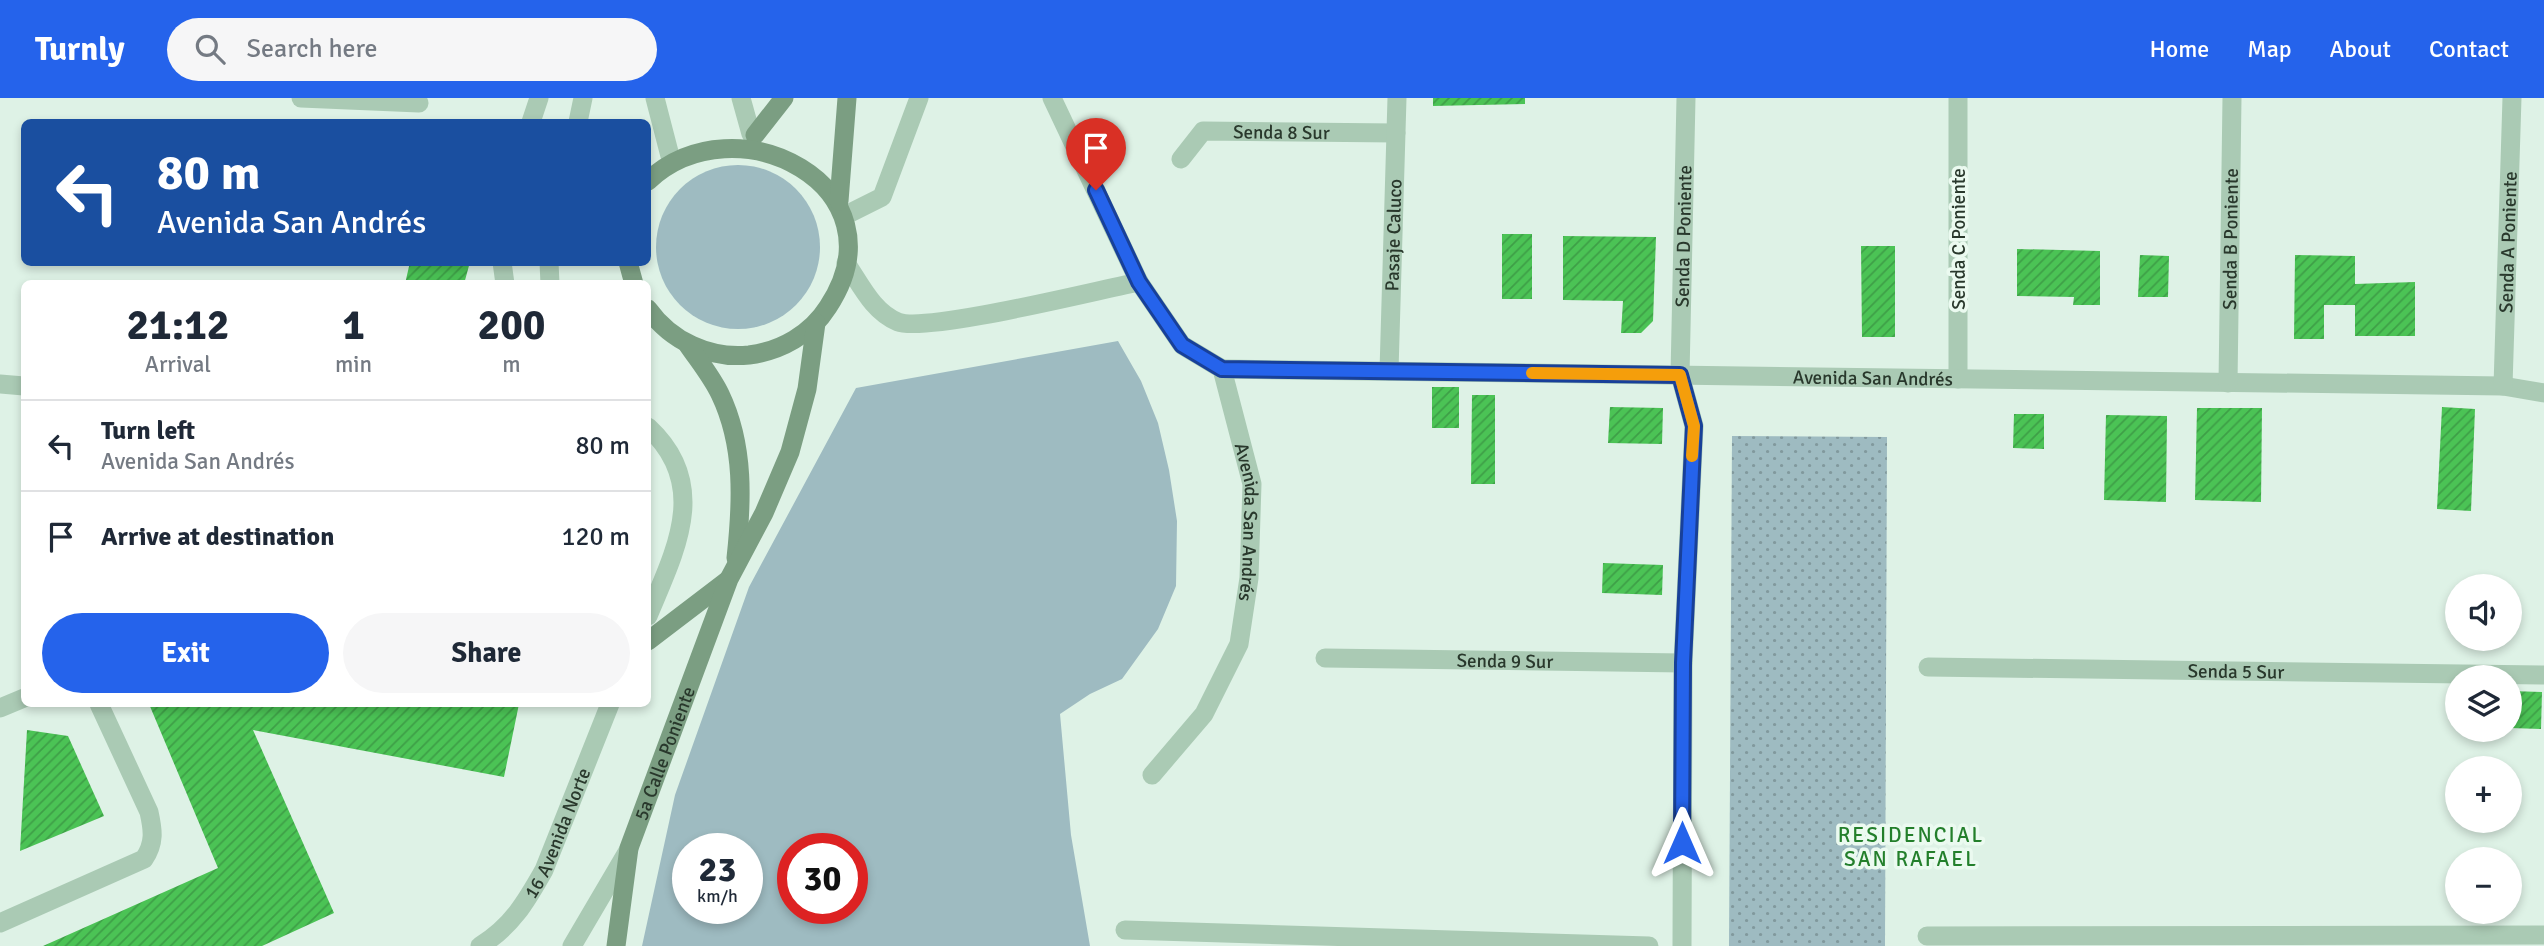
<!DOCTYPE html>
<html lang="en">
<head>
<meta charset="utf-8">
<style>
	:root { --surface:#fff; --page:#f6f6f7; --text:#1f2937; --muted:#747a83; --line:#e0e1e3; --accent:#2563eb }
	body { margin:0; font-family:Signika,sans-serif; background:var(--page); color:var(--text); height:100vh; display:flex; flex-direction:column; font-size:26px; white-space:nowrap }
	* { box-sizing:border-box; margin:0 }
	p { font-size:23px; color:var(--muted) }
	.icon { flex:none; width:38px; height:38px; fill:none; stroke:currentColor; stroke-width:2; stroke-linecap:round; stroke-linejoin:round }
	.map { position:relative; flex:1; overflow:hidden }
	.side { position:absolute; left:21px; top:182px; width:630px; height:427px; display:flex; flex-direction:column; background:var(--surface); border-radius:10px; box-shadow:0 4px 10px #0003 }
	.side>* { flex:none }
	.guide { position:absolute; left:21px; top:21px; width:630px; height:147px; border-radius:10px; box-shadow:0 4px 10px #0003; background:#1a4fa0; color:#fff; overflow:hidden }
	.controls { position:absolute; left:2445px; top:476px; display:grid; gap:14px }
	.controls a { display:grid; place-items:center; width:77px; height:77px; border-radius:50%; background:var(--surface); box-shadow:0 4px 10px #0003; font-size:35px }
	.speed { position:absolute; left:672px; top:735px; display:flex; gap:14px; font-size:35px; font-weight:700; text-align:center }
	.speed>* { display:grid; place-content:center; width:91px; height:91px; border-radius:50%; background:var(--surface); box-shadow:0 4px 10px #0003; line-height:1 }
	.speed small { font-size:18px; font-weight:400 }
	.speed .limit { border:10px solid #d22; background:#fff; color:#111 }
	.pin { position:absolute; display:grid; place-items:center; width:60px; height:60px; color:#fff; margin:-72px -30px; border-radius:50% 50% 50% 0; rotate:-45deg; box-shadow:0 0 7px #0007 }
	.pin .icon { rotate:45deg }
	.me { position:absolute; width:77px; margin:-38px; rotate:0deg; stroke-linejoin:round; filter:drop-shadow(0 0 5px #0008) }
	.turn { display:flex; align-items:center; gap:24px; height:147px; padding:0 21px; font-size:32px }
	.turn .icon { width:91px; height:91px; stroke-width:2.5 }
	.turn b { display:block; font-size:49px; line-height:60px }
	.eta { display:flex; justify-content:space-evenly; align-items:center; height:119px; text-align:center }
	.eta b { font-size:42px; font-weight:800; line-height:49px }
	.cta { display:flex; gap:14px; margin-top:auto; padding:14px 21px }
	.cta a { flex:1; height:80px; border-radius:42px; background:var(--accent); color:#fff; font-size:28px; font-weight:800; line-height:80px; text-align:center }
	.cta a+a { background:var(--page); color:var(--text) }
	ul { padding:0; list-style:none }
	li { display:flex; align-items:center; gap:21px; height:91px; padding:0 21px; border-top:2px solid var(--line) }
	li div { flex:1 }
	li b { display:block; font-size:26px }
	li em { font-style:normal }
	header { display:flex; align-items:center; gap:42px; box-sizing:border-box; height:98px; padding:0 35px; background:var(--accent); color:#fff }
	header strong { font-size:33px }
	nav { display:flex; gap:38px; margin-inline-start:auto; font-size:24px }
	.search { width:490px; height:63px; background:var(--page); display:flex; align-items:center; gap:18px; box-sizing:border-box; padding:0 24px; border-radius:38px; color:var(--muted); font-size:26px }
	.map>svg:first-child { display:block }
	.green { fill:#9ebbc1; fill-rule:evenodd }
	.park { fill:url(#park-dots) }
	.building { fill:url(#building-hatch) }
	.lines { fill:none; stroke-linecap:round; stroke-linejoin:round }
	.service { stroke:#aacab4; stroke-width:19 }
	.minor { stroke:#aacab4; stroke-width:19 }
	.tertiary { stroke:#aacab4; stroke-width:19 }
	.secondary { stroke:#7b9e82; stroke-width:19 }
	.route-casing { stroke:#184099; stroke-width:18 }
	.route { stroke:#2563eb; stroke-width:12 }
	.slow { stroke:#f59e0b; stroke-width:12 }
	.labels { text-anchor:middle; stroke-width:7; stroke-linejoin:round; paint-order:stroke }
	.street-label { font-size:19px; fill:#29382c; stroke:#ebfaf0 }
	.neighbourhood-label { font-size:21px; letter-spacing:2px; fill:#237f2b; stroke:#ebfaf0 }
</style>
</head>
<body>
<header>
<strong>Turnly</strong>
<div class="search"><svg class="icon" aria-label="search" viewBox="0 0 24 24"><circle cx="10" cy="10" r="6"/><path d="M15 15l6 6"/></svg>Search here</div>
<nav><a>Home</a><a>Map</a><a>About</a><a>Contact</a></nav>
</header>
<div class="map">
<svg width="2544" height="848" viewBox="0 0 2544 848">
	<defs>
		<pattern id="park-dots" width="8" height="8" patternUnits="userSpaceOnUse" patternTransform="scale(1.75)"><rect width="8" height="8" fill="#9ebbc1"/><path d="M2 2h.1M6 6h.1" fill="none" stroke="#81999d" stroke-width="1.8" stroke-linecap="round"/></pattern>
		<pattern id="building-hatch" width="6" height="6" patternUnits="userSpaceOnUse" patternTransform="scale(1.75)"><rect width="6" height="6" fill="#4bc355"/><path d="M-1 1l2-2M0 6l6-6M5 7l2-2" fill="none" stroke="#3e9f47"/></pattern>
	</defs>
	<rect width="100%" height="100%" fill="#def2e6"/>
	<g class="green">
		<circle cx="738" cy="149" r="82"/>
		<path d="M1118 243 1141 283 1158 325 1169 372 1177 423 1176 488 1158 531 1122 581 1090 596 1060 616 1071 737 1090 848H642L675 697 749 489 856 290ZM688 751H747V810H688ZM793 751H852V810H793Z"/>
	</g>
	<polygon class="park" points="1732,338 1887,339 1885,848 1729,848"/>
	<g class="building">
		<polygon points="1433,0 1525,0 1525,6 1433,8"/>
		<rect x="1502" y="136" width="30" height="65"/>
		<polygon points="1563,138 1656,139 1653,223 1641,235 1621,235 1623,203 1563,202"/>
		<polygon points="1861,148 1895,148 1895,239 1862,239"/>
		<polygon points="2017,151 2100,153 2100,207 2073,207 2074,199 2017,198"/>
		<polygon points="2140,157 2169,158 2168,199 2138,199"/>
		<polygon points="2295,157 2355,158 2355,186 2415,184 2415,238 2355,238 2355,207 2324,207 2324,241 2294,241"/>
		<polygon points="410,164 470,164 464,186 405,186"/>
		<rect x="1432" y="289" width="27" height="41"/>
		<polygon points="1472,297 1495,297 1495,386 1471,386"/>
		<polygon points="1610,309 1663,310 1662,346 1608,345"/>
		<polygon points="2442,309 2475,311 2471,413 2437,411"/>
		<polygon points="2197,310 2262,310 2261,404 2195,402"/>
		<polygon points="2014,316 2044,316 2044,351 2013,350"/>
		<polygon points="2106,317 2167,318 2166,404 2104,402"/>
		<polygon points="1603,465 1663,467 1662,497 1602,495"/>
		<polygon points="2510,593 2542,594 2541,631 2510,630"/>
		<polygon points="149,606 519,606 504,679 253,632 334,815 262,848 43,848 218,770"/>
		<polygon points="27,632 68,638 104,718 20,753"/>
	</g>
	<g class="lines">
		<g class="service">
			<polyline points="531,24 539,0"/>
			<polyline points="502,164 505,186"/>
			<path d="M846 165C861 187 873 214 898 224 927 235 1098 192 1139 184"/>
			<polyline points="0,610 24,600"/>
			<path d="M0 825 144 761C155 745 153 732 149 714L99 606"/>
		</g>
		<g class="minor">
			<polyline points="301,0 419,5"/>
			<path id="s1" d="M1052 0 1139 184 1182 247 1222 271 1252 386 1249 480 1239 546 1204 616 1152 677"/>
			<polyline points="1958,0 1958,281"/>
			<polyline points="578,24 583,0"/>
			<path id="s2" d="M1181 61 1203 33 1396 35"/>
			<polyline points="844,118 882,99 919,0"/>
			<polyline points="549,164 550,186"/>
			<path id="s3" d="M1222 271 2503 288 2544 295"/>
			<path id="s4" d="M1389 273 1397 0"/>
			<path id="s5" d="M2228 285 2232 0"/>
			<polyline points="0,286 24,288"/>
			<path id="s6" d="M2503 288 2512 0"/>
			<path d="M648 329C711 387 675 453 648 518"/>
			<path id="s7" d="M1325 560 1683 565"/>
			<path id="s8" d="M1928 569 2544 577"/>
			<polyline points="1125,832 1649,848"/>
			<polyline points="1927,838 2544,837"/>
			<path id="s9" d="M480 848C512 828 526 804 544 772L610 606"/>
			<polyline points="572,848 629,751"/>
			<path id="s10" d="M1682 848 1683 565 1694 328 1680 277 1686 0"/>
		</g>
		<g class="tertiary">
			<polyline points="655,0 670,58"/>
			<polyline points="741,0 751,36"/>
		</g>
		<g class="secondary">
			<polyline points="755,37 784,0"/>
			<path d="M648 83C736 0 907 89 828 209 811 236 781 253 749 257 709 261 671 243 648 211"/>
			<polyline points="839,103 847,0"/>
			<polyline points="628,164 634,186"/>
			<path d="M688 247C699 263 712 279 720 296 745 348 742 405 736 460"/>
			<polyline points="648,543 728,482"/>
			<path id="s11" d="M616 848 629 750 729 481 764 415 790 354 807 291 816 225"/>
		</g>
	</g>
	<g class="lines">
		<defs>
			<polyline id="route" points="1096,92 1139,184 1182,247 1222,271 1680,277 1694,328 1683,565 1682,745"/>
		</defs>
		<use href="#route" class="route-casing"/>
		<use href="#route" class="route"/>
		<polyline class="slow" points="1532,275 1680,277 1694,328 1692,358"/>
	</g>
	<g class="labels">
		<g class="street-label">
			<text dy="7" stroke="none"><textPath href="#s2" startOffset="114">Senda 8 Sur</textPath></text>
			<text dy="7" stroke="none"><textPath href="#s4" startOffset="136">Pasaje Caluco</textPath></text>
			<text dy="7" stroke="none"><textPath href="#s10" startOffset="712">Senda D Poniente</textPath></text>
			<text transform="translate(1958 141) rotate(-90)" y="7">Senda C Poniente</text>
			<text dy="7" stroke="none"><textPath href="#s5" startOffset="144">Senda B Poniente</textPath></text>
			<text dy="7" stroke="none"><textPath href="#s6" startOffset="144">Senda A Poniente</textPath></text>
			<text dy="7" stroke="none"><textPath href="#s3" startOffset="651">Avenida San Andrés</textPath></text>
			<text dy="7" stroke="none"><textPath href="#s1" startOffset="483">Avenida San Andrés</textPath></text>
			<text dy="7" stroke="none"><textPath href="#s7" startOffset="180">Senda 9 Sur</textPath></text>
			<text dy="7" stroke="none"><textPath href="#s8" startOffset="308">Senda 5 Sur</textPath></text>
			<text dy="7" stroke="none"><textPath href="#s11" startOffset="200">5a Calle Poniente</textPath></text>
			<text dy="7" stroke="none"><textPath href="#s9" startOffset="140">16 Avenida Norte</textPath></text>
		</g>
		<g class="neighbourhood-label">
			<text x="1911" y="744">RESIDENCIAL<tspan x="1911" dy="24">SAN RAFAEL</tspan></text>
		</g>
	</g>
</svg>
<div class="controls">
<a><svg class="icon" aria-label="sound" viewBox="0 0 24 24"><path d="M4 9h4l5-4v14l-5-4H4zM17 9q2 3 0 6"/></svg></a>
<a><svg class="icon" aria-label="layers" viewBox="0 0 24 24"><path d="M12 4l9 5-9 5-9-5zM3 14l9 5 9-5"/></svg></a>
<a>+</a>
<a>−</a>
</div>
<div class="speed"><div>23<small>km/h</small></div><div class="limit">30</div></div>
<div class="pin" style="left:1096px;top:92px;background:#d93025"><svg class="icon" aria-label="arrive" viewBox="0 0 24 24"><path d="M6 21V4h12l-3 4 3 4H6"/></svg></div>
<svg class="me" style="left:1682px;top:745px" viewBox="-20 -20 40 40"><path d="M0-17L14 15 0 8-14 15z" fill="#2563eb" stroke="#fff" stroke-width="4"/></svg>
<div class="guide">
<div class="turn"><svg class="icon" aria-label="left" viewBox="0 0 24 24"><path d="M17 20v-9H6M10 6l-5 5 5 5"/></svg><div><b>80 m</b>Avenida San Andrés</div></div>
</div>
<section class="side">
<div class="eta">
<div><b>21:12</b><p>Arrival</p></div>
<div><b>1</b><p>min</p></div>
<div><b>200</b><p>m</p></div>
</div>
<ul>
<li><svg class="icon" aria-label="left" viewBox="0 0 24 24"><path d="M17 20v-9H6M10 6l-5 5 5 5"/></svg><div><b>Turn left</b><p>Avenida San Andrés</p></div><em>80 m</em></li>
<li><svg class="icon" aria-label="arrive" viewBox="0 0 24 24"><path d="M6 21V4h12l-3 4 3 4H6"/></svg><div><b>Arrive at destination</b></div><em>120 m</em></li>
</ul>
<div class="cta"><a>Exit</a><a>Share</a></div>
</section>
</div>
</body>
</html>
